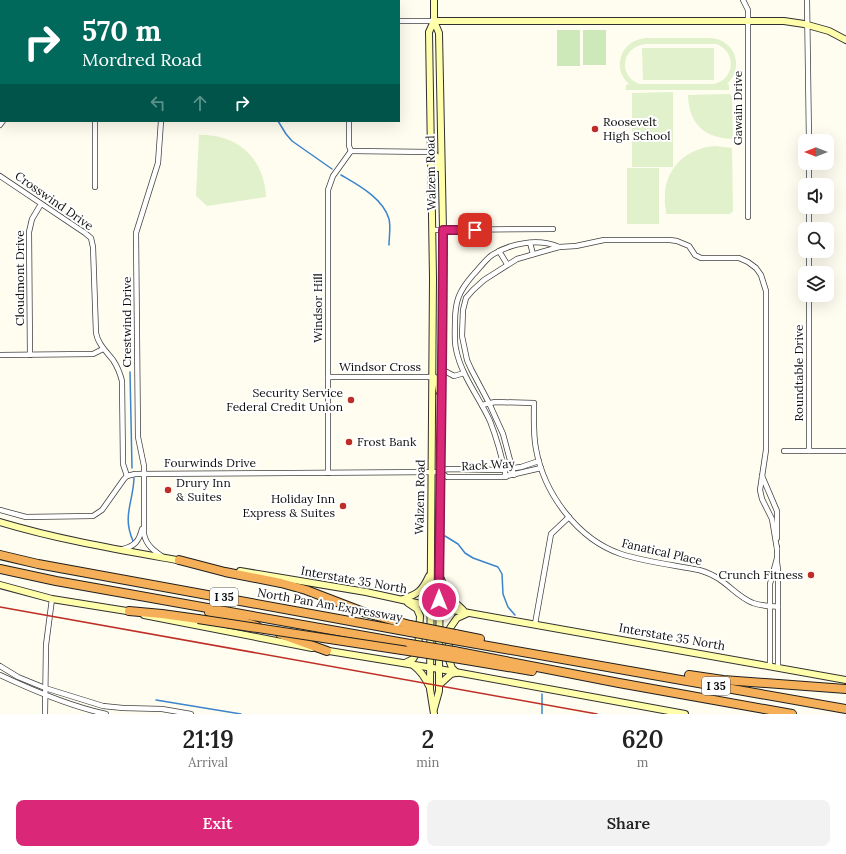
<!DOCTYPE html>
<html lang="en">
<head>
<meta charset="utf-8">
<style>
	:root { --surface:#fff; --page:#f2f2f2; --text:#222; --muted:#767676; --accent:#db2777 }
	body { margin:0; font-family:Lora,serif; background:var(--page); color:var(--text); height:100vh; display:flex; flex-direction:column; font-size:15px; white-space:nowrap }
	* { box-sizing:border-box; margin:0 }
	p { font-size:13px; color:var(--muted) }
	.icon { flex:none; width:22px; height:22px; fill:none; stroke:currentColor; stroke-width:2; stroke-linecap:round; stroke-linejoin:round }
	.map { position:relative; height:714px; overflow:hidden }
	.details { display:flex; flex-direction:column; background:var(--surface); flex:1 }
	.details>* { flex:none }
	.top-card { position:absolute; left:0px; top:0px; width:400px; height:122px; box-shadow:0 4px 16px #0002; background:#00695c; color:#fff; overflow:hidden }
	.needle { width:26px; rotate:270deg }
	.fabs { position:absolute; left:798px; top:134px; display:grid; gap:8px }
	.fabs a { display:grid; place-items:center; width:36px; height:36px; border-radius:8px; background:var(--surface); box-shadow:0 4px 16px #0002; font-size:20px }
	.pin { position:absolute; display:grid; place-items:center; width:34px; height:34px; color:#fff; margin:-17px; border-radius:8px; box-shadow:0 2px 6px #0006 }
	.me { position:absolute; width:44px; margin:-22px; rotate:0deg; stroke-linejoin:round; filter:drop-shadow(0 0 3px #0008) }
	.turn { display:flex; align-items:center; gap:14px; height:84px; padding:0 16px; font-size:18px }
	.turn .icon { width:52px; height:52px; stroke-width:2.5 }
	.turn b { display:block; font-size:28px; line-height:34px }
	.lanes { display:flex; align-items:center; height:38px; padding:0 16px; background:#0003; justify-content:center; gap:20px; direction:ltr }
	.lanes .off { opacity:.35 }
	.eta { display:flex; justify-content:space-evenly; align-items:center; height:68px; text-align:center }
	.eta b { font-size:24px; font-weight:600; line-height:28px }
	.primary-button { display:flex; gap:8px; margin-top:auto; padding:8px 16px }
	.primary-button a { flex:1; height:46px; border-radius:8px; background:var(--accent); color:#fff; font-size:16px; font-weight:600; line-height:46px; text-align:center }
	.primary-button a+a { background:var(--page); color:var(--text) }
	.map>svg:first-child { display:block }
	.green { fill:#cde9b9 }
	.pitch { fill:#e0f1cb; fill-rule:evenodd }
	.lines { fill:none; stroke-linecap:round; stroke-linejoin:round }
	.stream { stroke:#3b84cd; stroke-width:1.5 }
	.street-casing { stroke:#414141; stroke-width:6 }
	.secondary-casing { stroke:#303030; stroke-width:8 }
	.highway-casing { stroke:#1f1f1f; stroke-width:10 }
	.street { stroke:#fff; stroke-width:4.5 }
	.secondary { stroke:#fffeab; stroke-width:6 }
	.highway { stroke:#f4af58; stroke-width:8 }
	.rail { stroke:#be2e26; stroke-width:1.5 }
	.highway-bridge-casing { stroke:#1f1f1f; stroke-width:10; stroke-linecap:butt }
	.highway-bridge { stroke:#f4af58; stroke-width:8 }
	.route-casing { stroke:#8e194d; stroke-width:10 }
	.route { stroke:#db2777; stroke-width:7 }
	.poi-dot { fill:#be2e26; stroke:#fff; stroke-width:1.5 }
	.labels { text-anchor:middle; stroke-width:4; stroke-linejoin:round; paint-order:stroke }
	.shield { fill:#fff; stroke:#565656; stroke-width:1 }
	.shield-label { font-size:11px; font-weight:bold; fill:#0e0e0e }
	.street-label { font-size:12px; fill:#0e0e0e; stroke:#fff }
	.poi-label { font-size:12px; fill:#0e0e0e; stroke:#fff; text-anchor:start }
</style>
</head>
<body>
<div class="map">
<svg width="846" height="714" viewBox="0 0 846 714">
	<rect width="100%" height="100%" fill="#fffdef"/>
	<g class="green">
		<rect x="557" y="30" width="23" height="36"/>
		<rect x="583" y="30" width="23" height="35"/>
	</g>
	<g class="pitch">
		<path d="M646 38H711C735 40 745 67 727 84L729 85V90H626V85L629 84C611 68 621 40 646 38ZM646 44H717C737 53 735 79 714 84H639C617 75 622 46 646 44Z"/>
		<polygon points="642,48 714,48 714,80 643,80"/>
		<polygon points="673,92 673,167 632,167 632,93"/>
		<path d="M730 94 732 97 733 139C704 138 689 124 688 95Z"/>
		<path d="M199 135C238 134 264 158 266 197L207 206 196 196Z"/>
		<path d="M715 146 732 148 733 211 730 214H666C666 208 664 202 665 196 665 168 687 148 715 146Z"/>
		<rect x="627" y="168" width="32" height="56"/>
	</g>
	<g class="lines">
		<g class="stream">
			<polyline points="211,1 211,0"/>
			<polyline points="278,121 286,134 292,141 332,169"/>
			<path d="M341 175C358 185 383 198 389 219 391 227 389 237 389 245"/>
			<polyline points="130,372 132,468"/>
			<polyline points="445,536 458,544 465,553 473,558 498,567 502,574 503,594 506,602 508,607 515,615"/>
			<path d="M133 541C122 515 133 504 134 478"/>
			<polyline points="542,694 542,714"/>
			<polyline points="156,700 241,714"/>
		</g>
		<defs>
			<g id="street">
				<polyline points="110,0 110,1"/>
				<polyline points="173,0 173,1"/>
				<polyline points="254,0 254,1"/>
				<polyline points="319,0 320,1"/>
				<polyline points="743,0 748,10 748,217"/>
				<polyline points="807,0 809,141"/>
				<polyline points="43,1 43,0"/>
				<polyline points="399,21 434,21"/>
				<polyline points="0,42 1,42"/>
				<polyline points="95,121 95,187"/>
				<path d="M161 121 158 163 136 233 138 437 144 466V534C146 545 154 551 163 557"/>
				<polyline points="349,121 349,146 351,151"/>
				<polyline points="0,125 3,121"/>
				<polyline points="351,151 431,152"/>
				<polyline points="809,163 809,185"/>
				<path d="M0 176 85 233 91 238 93 247 96 333C98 344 106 351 113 360 117 366 120 373 122 381L123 464 127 476"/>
				<polyline points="809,207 809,229"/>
				<polyline points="432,230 553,229"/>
				<polyline points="530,243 533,254"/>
				<polyline points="499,251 507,264"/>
				<polyline points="809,251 809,273"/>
				<polyline points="809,295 809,451"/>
				<polyline points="0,355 93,354 103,349"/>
				<polyline points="30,355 29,232 32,219 41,204"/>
				<polyline points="443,370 454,376 464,373"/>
				<polyline points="328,377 433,377"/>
				<path d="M482 405 495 402 534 403C534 418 533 434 536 449 544 493 577 539 621 554 646 562 673 565 699 570 706 572 713 575 719 579 731 587 740 598 753 603 762 606 770 606 778 607"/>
				<polyline points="784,451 846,451"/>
				<polyline points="440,472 447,477 502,477 541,468"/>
				<polyline points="328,473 328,190 333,176 351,151"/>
				<polyline points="514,475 503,434 489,403 471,369 467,360 462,336 463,310 466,298 473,290 484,280 517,259 559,247 576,246 604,240 670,240 677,241 689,246 695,255 701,258 739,258 748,262 756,268 761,275 766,291 766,450 760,490 762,499 772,519 777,549"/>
				<polyline points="762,476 777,511 777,538"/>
				<path d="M506 477C502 457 497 439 490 421 479 397 461 375 456 349 454 340 455 331 455 322 455 301 459 291 473 275 479 269 485 260 492 255 511 243 538 238 559 247"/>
				<polyline points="0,510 26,517 93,516 102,510 124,479 127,476 135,474 440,472 447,469 500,470 521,467 539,461"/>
				<path d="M123 549C135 546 139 541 142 529"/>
				<polyline points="777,562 778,570 778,667"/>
				<polyline points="535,624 551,534 569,517"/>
				<polyline points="0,666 18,677 45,688 103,706 123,708 162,709 191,714"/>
				<polyline points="770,666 770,584 777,558 777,547"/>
				<path d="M0 675C34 691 69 706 106 714"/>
				<polyline points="45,714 46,645 52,599"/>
			</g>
			<g id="secondary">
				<polyline points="434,0 434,21 439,33 443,230 439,669 439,691 434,709"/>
				<polyline points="434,21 429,32 433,278 430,689 434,714"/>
				<polyline points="434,21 784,21 804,24 829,31 846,40"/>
				<polyline points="431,152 437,157 438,168"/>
				<polyline points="433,377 437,379 439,391"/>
				<path d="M0 522C60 540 121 550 182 561"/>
				<polyline points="240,571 366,592 430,606 846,680"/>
				<polyline points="441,579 447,595 463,610"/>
				<polyline points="0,585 52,599 133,612"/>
				<path d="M403 599C418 594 422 591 429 576"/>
				<polyline points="144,615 312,648"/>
				<polyline points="323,650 439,669 685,714"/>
				<polyline points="405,663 413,659 418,651 420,616 417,609 408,603"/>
				<path d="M413 665C421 671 425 677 429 686"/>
				<polyline points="457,673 452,668 448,657 450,628 457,618 468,613"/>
				<polyline points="439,685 451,674 455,673"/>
			</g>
			<g id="highway">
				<polyline points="0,555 38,564 410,632"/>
				<polyline points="179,560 225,572 281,583 306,590 366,613 410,625"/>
				<polyline points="0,569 56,581 410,644"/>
				<polyline points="129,611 162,614 198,619"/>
				<polyline points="209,612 257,626"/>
				<polyline points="280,634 327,651"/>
				<polyline points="455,634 480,639"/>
				<polyline points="454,640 846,709"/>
				<polyline points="454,651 619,683 792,714"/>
				<polyline points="454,658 532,671"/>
				<polyline points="689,675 723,680 846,689"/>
			</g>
		</defs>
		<use href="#street" class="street-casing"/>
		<use href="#secondary" class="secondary-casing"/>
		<use href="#highway" class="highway-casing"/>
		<use href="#street" class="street"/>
		<use href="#secondary" class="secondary"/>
		<use href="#highway" class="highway"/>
		<polyline class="rail" points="0,607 597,714"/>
		<defs>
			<g id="highway-bridge">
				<polyline points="198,619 454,658"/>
				<polyline points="410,625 455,634"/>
				<polyline points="410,632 454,640"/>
				<polyline points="410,644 454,651"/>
			</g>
		</defs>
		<use href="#highway-bridge" class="highway-bridge-casing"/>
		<use href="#highway-bridge" class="highway-bridge"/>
	</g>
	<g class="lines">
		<defs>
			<path id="route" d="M439 600C440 477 443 353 443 230H475"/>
		</defs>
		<use href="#route" class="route-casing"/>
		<use href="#route" class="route"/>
	</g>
	<g class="poi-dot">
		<circle cx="595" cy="129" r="4"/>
		<circle cx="351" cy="400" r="4"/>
		<circle cx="349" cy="442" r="4"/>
		<circle cx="168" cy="490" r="4"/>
		<circle cx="343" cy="506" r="4"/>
		<circle cx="811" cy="575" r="4"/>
	</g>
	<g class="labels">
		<g class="shield">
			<rect x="210" y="588" width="28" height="18" rx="3"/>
			<rect x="702" y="677" width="28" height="18" rx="3"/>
		</g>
		<g class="shield-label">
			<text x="224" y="601">I 35</text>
			<text x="716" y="690">I 35</text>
		</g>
		<g class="street-label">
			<text transform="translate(738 108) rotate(-90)" y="4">Gawain Drive</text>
			<text transform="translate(431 173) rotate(-91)" y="4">Walzem Road</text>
			<text transform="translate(54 201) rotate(35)" y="4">Crosswind Drive</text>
			<text transform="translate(20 278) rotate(-90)" y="4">Cloudmont Drive</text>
			<text transform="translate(318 308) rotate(-90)" y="4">Windsor Hill</text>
			<text transform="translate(127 322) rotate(-90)" y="4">Crestwind Drive</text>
			<text x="380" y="371">Windsor Cross</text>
			<text transform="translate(799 373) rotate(-90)" y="4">Roundtable Drive</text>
			<text x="210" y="467">Fourwinds Drive</text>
			<text transform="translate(488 465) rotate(-3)" y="4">Rack Way</text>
			<text transform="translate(420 497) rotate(-89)" y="4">Walzem Road</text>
			<text transform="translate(662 552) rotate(13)" y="4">Fanatical Place</text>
			<text transform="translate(354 580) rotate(10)" y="4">Interstate 35 North</text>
			<text transform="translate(330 605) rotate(10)" y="4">North Pan Am Expressway</text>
			<text transform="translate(672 637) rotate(10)" y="4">Interstate 35 North</text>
		</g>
		<g class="poi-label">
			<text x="603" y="126">Roosevelt<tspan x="603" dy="14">High School</tspan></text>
			<text x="343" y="397" text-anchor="end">Security Service<tspan x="343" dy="14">Federal Credit Union</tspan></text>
			<text x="357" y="446">Frost Bank</text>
			<text x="176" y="487">Drury Inn<tspan x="176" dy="14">&amp; Suites</tspan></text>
			<text x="335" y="503" text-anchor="end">Holiday Inn<tspan x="335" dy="14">Express &amp; Suites</tspan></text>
			<text x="803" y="579" text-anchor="end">Crunch Fitness</text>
		</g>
	</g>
</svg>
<div class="fabs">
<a><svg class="needle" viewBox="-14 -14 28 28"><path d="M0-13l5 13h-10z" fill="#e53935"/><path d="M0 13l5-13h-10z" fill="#767676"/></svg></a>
<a><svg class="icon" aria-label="sound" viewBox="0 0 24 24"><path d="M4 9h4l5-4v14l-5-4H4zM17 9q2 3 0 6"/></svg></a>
<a><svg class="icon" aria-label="search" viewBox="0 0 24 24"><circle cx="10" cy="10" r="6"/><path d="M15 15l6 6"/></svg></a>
<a><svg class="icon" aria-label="layers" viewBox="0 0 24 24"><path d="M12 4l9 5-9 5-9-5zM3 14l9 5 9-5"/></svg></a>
</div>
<div class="pin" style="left:475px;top:230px;background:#d93025"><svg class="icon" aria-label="arrive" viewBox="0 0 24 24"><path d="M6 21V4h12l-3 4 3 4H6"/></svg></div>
<svg class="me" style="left:439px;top:600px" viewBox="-20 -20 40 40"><circle r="17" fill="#db2777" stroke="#fff" stroke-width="3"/><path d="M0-11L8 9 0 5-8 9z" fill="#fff"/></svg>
<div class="top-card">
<div class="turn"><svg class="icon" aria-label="right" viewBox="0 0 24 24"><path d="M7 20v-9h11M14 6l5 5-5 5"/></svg><div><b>570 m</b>Mordred Road</div></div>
<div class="lanes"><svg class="icon off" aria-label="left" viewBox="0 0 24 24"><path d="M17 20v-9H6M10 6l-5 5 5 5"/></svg><svg class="icon off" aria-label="ahead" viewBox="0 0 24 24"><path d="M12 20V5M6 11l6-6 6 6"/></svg><svg class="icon" aria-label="right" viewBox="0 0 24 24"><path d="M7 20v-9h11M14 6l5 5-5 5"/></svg></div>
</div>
</div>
<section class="details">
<div class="eta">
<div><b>21:19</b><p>Arrival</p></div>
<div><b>2</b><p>min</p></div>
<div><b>620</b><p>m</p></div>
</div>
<div class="primary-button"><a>Exit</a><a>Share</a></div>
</section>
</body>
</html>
